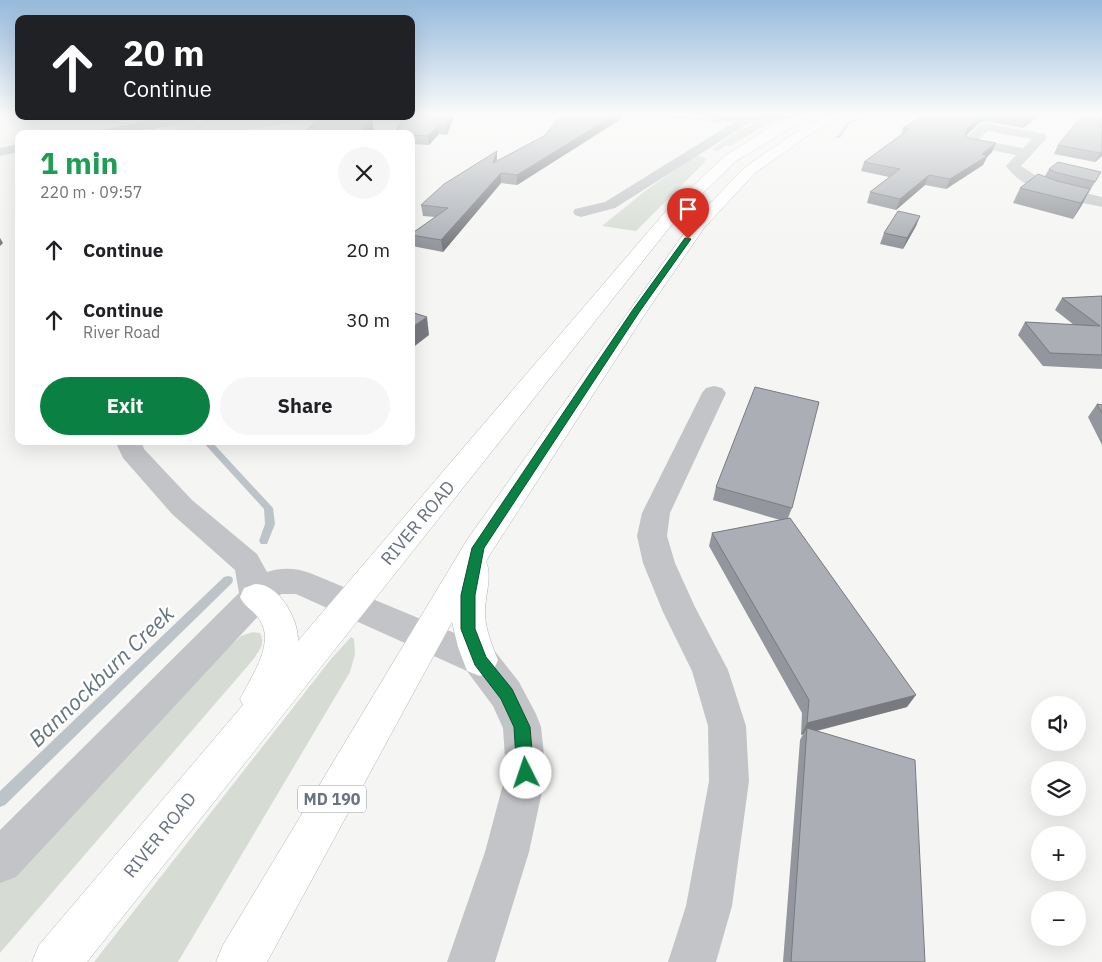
<!DOCTYPE html>
<html lang="en">
<head>
<meta charset="utf-8">
<style>
	:root { --surface:#fff; --page:#f6f6f6; --text:#202124; --muted:#757577; --accent:#0b8043 }
	body { margin:0; font-family:"IBM Plex Sans",sans-serif; background:var(--page); color:var(--text); height:100vh; display:flex; flex-direction:column; font-size:19px; white-space:nowrap }
	* { box-sizing:border-box; margin:0 }
	p { font-size:16px; color:var(--muted) }
	.icon { flex:none; width:28px; height:28px; fill:none; stroke:currentColor; stroke-width:2; stroke-linecap:round; stroke-linejoin:round }
	.map { position:relative; flex:1; overflow:hidden }
	.drawer { position:absolute; left:15px; top:130px; width:400px; height:315px; display:flex; flex-direction:column; background:var(--surface); border-radius:10px; box-shadow:0 5px 20px #0002 }
	.drawer>* { flex:none }
	.hud { position:absolute; left:15px; top:15px; width:400px; height:105px; border-radius:10px; box-shadow:0 5px 20px #0002; background:#202124; color:#fff; overflow:hidden }
	.buttons { position:absolute; left:1031px; top:696px; display:grid; gap:10px }
	.buttons a { display:grid; place-items:center; width:55px; height:55px; border-radius:50%; background:var(--surface); box-shadow:0 5px 20px #0002; font-size:25px }
	.pin { position:absolute; display:grid; place-items:center; width:42px; height:42px; color:#fff; margin:-51px -21px; border-radius:50% 50% 50% 0; rotate:-45deg; box-shadow:0 0 5px #0007 }
	.pin .icon { rotate:45deg }
	.me { position:absolute; width:55px; margin:-28px; rotate:356deg; stroke-linejoin:round; filter:drop-shadow(0 0 4px #0008) }
	.turn { display:flex; align-items:center; gap:18px; height:105px; padding:0 25px; font-size:22px }
	.turn .icon { width:65px; height:65px; stroke-width:2.5 }
	.turn b { display:block; font-size:35px; line-height:42px }
	.round { display:grid; place-items:center; flex:none; width:52px; height:52px; border-radius:26px; background:var(--page) }
	.summary { display:flex; align-items:center; justify-content:space-between; height:85px; padding:0 25px }
	h1 { font-size:30px; font-weight:800; line-height:38px; color:#1e9e55 }
	.primary-button { display:flex; gap:10px; margin-top:auto; padding:10px 25px }
	.primary-button a { flex:1; height:58px; border-radius:30px; background:var(--accent); color:#fff; font-size:20px; font-weight:800; line-height:58px; text-align:center }
	.primary-button a+a { background:var(--page); color:var(--text) }
	ul { padding:0; list-style:none }
	li { display:flex; align-items:center; gap:15px; height:70px; padding:0 25px }
	li div { flex:1 }
	li b { display:block; font-size:19px }
	li em { font-style:normal }
	.map>svg:first-child { display:block }
	.green { fill:#d6dcd4 }
	.lines { fill:none; stroke-linecap:round; stroke-linejoin:round }
	.stream { fill:#bcc3c9; fill-rule:evenodd }
	.primary-casing { stroke:#b3b6ba; stroke-width:1 }
	.minor { fill:#c2c4c7; fill-rule:evenodd }
	.primary { fill:#fff; fill-rule:evenodd }
	.wall { fill:#93969c }
	.shaded-wall { fill:#787a7f }
	.building { fill:#abafb5; stroke:#787a7f }
	.route { fill:#0b8043; stroke:#07532c }
	.labels { text-anchor:middle; stroke-width:5; stroke-linejoin:round; paint-order:stroke }
	.shield { fill:#fff; stroke:#959ca6; stroke-width:1 }
	.shield-label { font-size:16px; font-weight:bold; fill:#687280 }
	.street-label { font-size:18px; fill:#687280; stroke:#fff }
	.near-water-label { font-size:22px; font-style:italic; fill:#64737d; stroke:#fff }
</style>
</head>
<body>
<div class="map">
<svg width="1102" height="962" viewBox="0 0 1102 962">
	<rect width="100%" height="100%" fill="#f5f6f3"/>
	<g class="green">
		<polygon points="197,116 334,116 246,130 248,134 174,134 177,128 163,127"/>
		<polygon points="760,120 774,120 730,146 726,145 717,151 712,150 733,134"/>
		<polygon points="699,156 706,158 704,163 636,231 602,226 645,191 694,157"/>
		<path d="M253 632 260 633C266 644 259 651 252 661L0 953V883L228 648 241 636Z"/>
		<polygon points="351,637 354,639 355,654 350,672 178,962 94,962 331,659"/>
	</g>
	<g class="lines">
		<g class="stream">
			<polygon points="645,114 719,120 721,121 719,122 646,115"/>
			<polygon points="871,114 875,114 849,124 840,138 833,137 838,136 847,122"/>
			<polygon points="203,116 207,116 207,123 191,134 186,134 204,122"/>
			<polygon points="202,441 211,441 273,508 275,524 267,544 261,544 259,541 265,524 264,509"/>
			<polygon points="228,576 232,577 233,580 232,583 5,805 0,807 0,791 224,577"/>
		</g>
		<defs>
			<g id="primary">
				<path d="M799 114H813L736 161 677 218 87 962H32L39 945 243 705 240 699C250 679 273 647 262 624 258 613 245 608 240 597L244 588C248 587 253 584 256 584 280 584 299 621 298 641L665 212 726 155 779 122Z"/>
				<path d="M831 114H845L810 134 755 173 704 228 647 311 489 556 486 562C493 576 484 598 485 615 486 631 492 645 498 660L493 671 480 676 467 671 458 647 452 622 267 962H216L223 945 467 540 692 222 745 167 802 128Z"/>
			</g>
		</defs>
		<use href="#primary" class="primary-casing"/>
		<g class="minor">
			<path d="M689 114C708 111 728 117 747 116 760 116 790 110 800 120L794 123 768 120 749 123 615 208 581 217 575 215 573 212 575 209 605 202 734 122 695 117Z"/>
			<path d="M174 116H193C178 130 115 134 94 134L100 130Z"/>
			<path d="M984 123 1045 134 1047 137 1045 140 1021 166 1049 184 1102 197V207C1070 200 1027 195 1006 166L1016 155 965 145 963 142 965 139 980 124ZM987 131 1032 139 1023 148 978 140Z"/>
			<polygon points="19,144 19,152 0,156 0,148"/>
			<polygon points="714,386 722,388 726,393 670,513 667,536 675,563 695,607 728,670 746,726 749,781 732,906 716,962 668,962 686,906 709,781 708,726 692,671 663,612 643,563 637,536 642,513 702,393 706,388"/>
			<path d="M115 441H141L144 449 192 500 257 554 267 572C282 567 296 568 310 573L493 649 519 682 536 714 541 727 546 773 529 852 495 962H447L485 852 506 773 503 728 493 706 467 671 296 594H282L277 596 16 877 0 883V830L239 593 235 570 172 514 123 458Z"/>
		</g>
		<use href="#primary" class="primary"/>
	</g>
	<g class="wall">
		<polygon points="411,114 455,114 447,135 439,134 429,145 411,144"/>
		<polygon points="926,114 1038,114 1035,119 1023,128 984,121 979,123 966,135 968,138 992,152 987,157 983,165 946,189 925,185 896,210 867,203 870,192 889,177 861,171 864,162 901,135 903,128"/>
		<polygon points="1102,114 1102,156 1095,162 1054,154 1058,145 1098,120"/>
		<polygon points="621,119 517,185 501,183 443,252 412,246 411,234 435,217 423,216 421,205 497,161 544,136"/>
		<polygon points="1049,169 1101,172 1073,219 1013,203 1020,188 1045,176"/>
		<polygon points="920,216 916,226 903,249 880,244 884,233"/>
		<polygon points="1102,296 1102,369 1043,366 1018,335 1025,322 1074,325 1055,310 1062,298"/>
		<polygon points="1097,404 1102,405 1102,445 1088,417"/>
		<polygon points="716,487 792,508 788,518 907,707 817,731 925,962 783,962 800,740 803,734 801,735 802,713 709,546 712,533 780,520 713,500"/>
	</g>
	<g class="shaded-wall">
		<polygon points="451,114 455,114 447,135 446,126"/>
		<polygon points="616,114 623,114 621,119 517,185 517,175"/>
		<polygon points="982,114 987,114 984,121 979,123 964,138 967,129"/>
		<polygon points="1035,114 1038,114 1035,119 1023,128 1027,120"/>
		<polygon points="372,119 374,130 371,134 357,134"/>
		<polygon points="438,126 439,134 429,145 428,136"/>
		<polygon points="996,143 992,152 987,157 983,165 946,189 950,179"/>
		<polygon points="497,151 497,160 493,163"/>
		<polygon points="1102,151 1102,156 1095,162 1100,153"/>
		<polygon points="501,173 501,183 443,252 441,240"/>
		<polygon points="929,175 925,185 896,210 900,199"/>
		<polygon points="1090,189 1082,205 1073,219 1081,203"/>
		<polygon points="920,216 916,226 903,249 907,238"/>
		<polygon points="0,238 3,243 0,246"/>
		<polygon points="427,317 429,335 411,349 411,328"/>
		<polygon points="916,695 907,707 807,733 807,728 803,734 801,735 807,723"/>
	</g>
	<g class="building">
		<polygon points="411,114 451,114 446,126 438,126 428,136 411,135 411,134 394,134 404,116 411,116"/>
		<polygon points="568,114 616,114 517,175 501,173 441,240 411,235 411,234 448,208 421,205 444,184 497,151 493,163 544,136 558,119 563,120"/>
		<polygon points="926,114 984,114 982,114 967,129 965,134 968,138 996,143 982,154 987,156 950,179 929,175 900,199 870,192 900,169 864,162 909,129 903,128"/>
		<polygon points="993,114 1035,114 1027,120"/>
		<polygon points="1101,114 1102,151 1100,153 1058,145 1081,117 1098,120"/>
		<polygon points="318,118 372,119 357,134 303,134"/>
		<polygon points="1058,162 1101,172 1095,182 1055,172 1049,169"/>
		<polygon points="1038,174 1057,181 1090,189 1081,203 1020,188"/>
		<polygon points="898,211 920,216 907,238 884,233"/>
		<polygon points="1102,296 1102,355 1050,353 1025,322 1100,326 1062,298"/>
		<polygon points="411,312 427,317 411,328"/>
		<polygon points="755,387 819,402 792,508 716,487"/>
		<polygon points="1097,404 1102,405 1102,413"/>
		<polygon points="790,518 916,695 807,723 809,700 712,533"/>
		<polygon points="807,728 915,760 925,962 791,962"/>
	</g>
	<linearGradient id="sky" x2="0" y2="1"><stop stop-color="#96badc"/><stop offset="0.46" stop-color="#fafbfa"/><stop offset="1" stop-color="#fafbfa" stop-opacity="0"/></linearGradient>
	<rect width="1102" height="248" fill="url(#sky)"/>
	<polygon class="route" points="685,238 691,239 640,311 484,548 475,595 475,629 486,657 512,689 530,727 534,773 532,779 526,781 520,779 517,773 514,727 501,699 475,665 461,629 461,595 472,548 632,311"/>
	<g class="labels">
		<rect class="shield" x="298" y="785.5" width="68" height="27" rx="4"/>
		<g class="shield-label">
			<text x="332" y="805">MD 190</text>
		</g>
		<g class="street-label">
			<text transform="translate(418 523) rotate(-50)" y="6">RIVER ROAD</text>
			<text transform="translate(160 835) rotate(-51)" y="6">RIVER ROAD</text>
		</g>
		<g class="near-water-label">
			<text transform="translate(101 676) rotate(-44)" y="8">Bannockburn Creek</text>
		</g>
	</g>
</svg>
<div class="buttons">
<a><svg class="icon" aria-label="sound" viewBox="0 0 24 24"><path d="M4 9h4l5-4v14l-5-4H4zM17 9q2 3 0 6"/></svg></a>
<a><svg class="icon" aria-label="layers" viewBox="0 0 24 24"><path d="M12 4l9 5-9 5-9-5zM3 14l9 5 9-5"/></svg></a>
<a>+</a>
<a>−</a>
</div>
<div class="pin" style="left:688px;top:239px;background:#d93025"><svg class="icon" aria-label="arrive" viewBox="0 0 24 24"><path d="M6 21V4h12l-3 4 3 4H6"/></svg></div>
<svg class="me" style="left:526px;top:773px" viewBox="-20 -20 40 40"><circle r="19" fill="#fff"/><path d="M0-13L10 11 0 6-10 11z" fill="#0b8043"/></svg>
<div class="hud">
<div class="turn"><svg class="icon" aria-label="ahead" viewBox="0 0 24 24"><path d="M12 20V5M6 11l6-6 6 6"/></svg><div><b>20 m</b>Continue</div></div>
</div>
<section class="drawer">
<div class="summary"><div><h1>1 min</h1><p>220 m · 09:57</p></div><a class="round"><svg class="icon" aria-label="close" viewBox="0 0 24 24"><path d="M6 6l12 12M18 6L6 18"/></svg></a></div>
<ul>
<li><svg class="icon" aria-label="ahead" viewBox="0 0 24 24"><path d="M12 20V5M6 11l6-6 6 6"/></svg><div><b>Continue</b></div><em>20 m</em></li>
<li><svg class="icon" aria-label="ahead" viewBox="0 0 24 24"><path d="M12 20V5M6 11l6-6 6 6"/></svg><div><b>Continue</b><p>River Road</p></div><em>30 m</em></li>
</ul>
<div class="primary-button"><a>Exit</a><a>Share</a></div>
</section>
</div>
</body>
</html>
